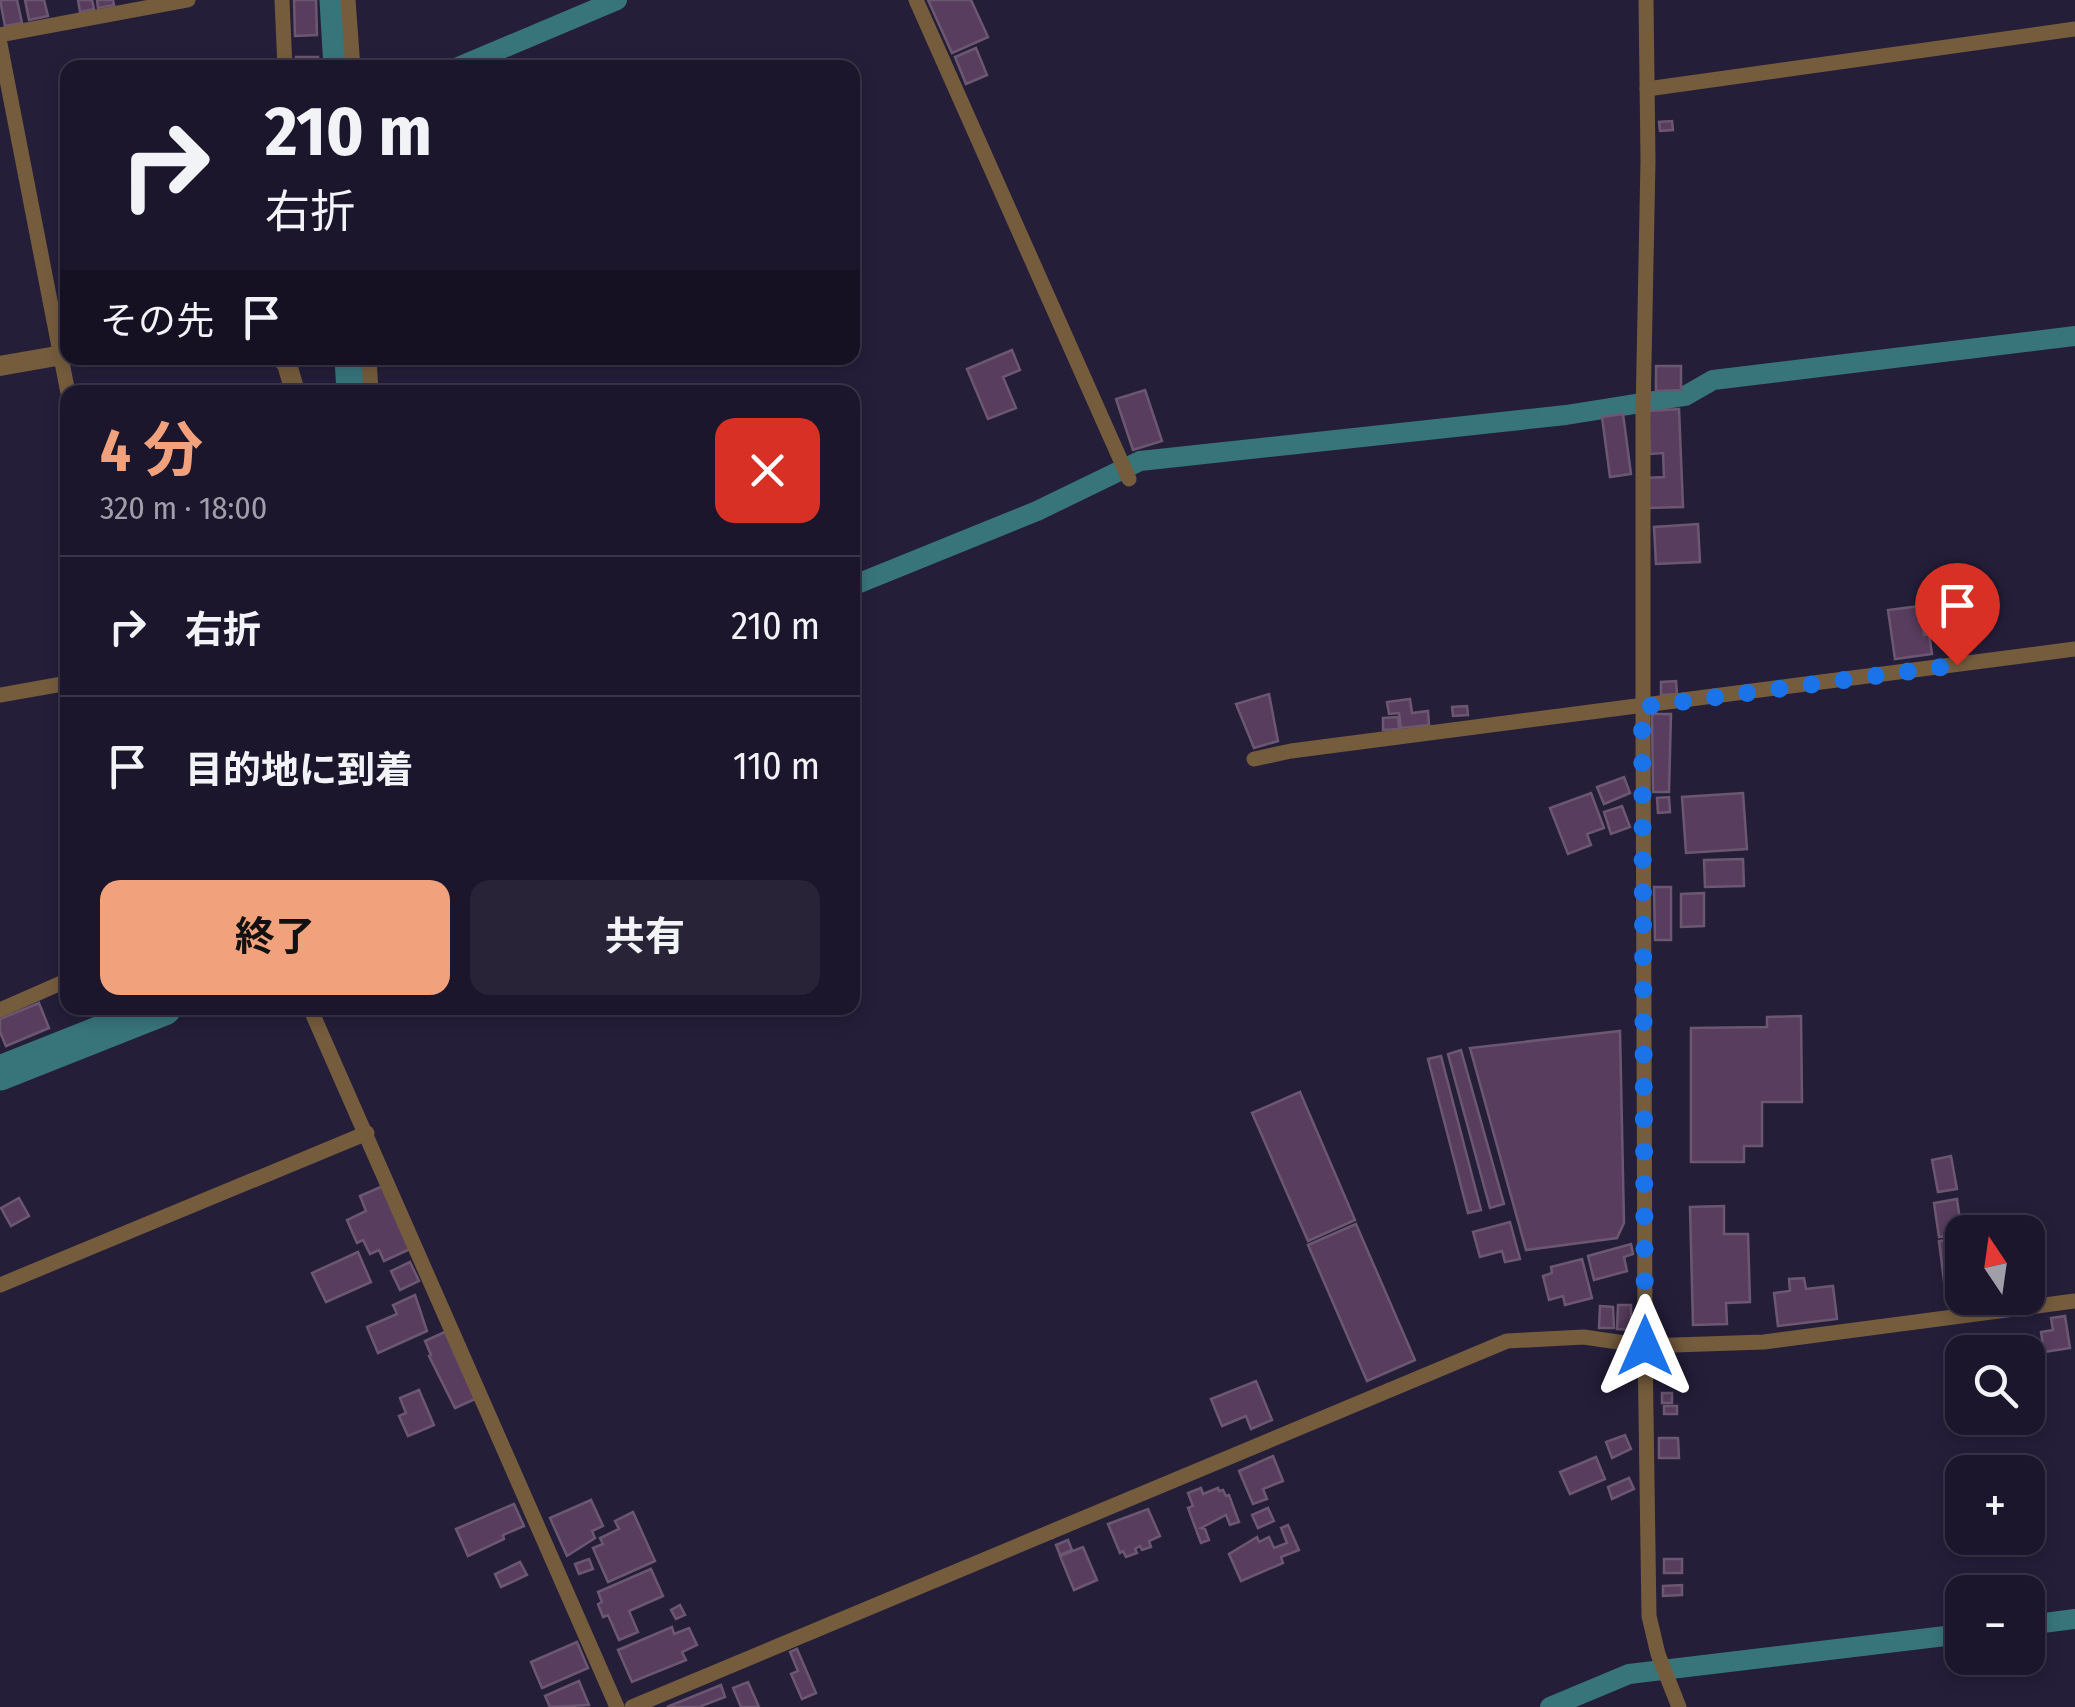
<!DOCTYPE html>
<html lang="ja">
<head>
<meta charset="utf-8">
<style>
	:root { --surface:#1b162b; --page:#282337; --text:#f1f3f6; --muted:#a09fa9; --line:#393547; --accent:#f1a17c }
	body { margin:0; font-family:"Fira Sans Condensed","Noto Sans JP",sans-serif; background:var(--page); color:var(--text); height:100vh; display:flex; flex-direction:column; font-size:38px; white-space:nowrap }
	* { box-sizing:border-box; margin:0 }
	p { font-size:32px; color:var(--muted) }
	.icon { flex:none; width:55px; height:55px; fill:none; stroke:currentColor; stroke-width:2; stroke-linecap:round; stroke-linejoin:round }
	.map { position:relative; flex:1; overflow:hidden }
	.details { position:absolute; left:60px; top:385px; width:800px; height:630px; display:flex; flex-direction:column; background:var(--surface); border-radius:20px; box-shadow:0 5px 15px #0003,0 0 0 2px var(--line) }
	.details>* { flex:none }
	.hud { position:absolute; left:60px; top:60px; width:800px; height:305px; border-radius:20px; box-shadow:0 5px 15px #0003,0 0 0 2px var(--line); background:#1b162b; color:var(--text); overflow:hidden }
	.needle { width:65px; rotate:347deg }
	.tools { position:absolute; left:1945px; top:1215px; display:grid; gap:20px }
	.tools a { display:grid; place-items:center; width:100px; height:100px; border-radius:20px; background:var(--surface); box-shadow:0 5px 15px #0003,0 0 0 2px var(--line); font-size:50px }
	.pin { position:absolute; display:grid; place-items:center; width:85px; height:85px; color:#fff; margin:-102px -42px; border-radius:50% 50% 50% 0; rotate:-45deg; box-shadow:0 0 10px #0007 }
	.pin .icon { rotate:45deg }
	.me { position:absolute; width:110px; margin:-55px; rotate:0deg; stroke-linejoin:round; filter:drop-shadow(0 0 8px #0008) }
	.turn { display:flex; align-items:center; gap:35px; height:210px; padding:0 40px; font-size:45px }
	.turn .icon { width:130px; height:130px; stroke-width:2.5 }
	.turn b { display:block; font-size:70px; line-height:85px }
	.then { display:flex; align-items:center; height:95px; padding:0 40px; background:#0003; gap:20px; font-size:38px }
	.round { display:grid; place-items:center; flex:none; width:105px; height:105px; border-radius:20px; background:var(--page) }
	.summary { display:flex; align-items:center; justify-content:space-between; height:170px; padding:0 40px }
	h1 { font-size:60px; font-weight:700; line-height:75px; color:var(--accent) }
	.primary-button { display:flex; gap:20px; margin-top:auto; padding:20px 40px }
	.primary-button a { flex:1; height:115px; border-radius:20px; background:var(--accent); color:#111; font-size:40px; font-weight:700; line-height:115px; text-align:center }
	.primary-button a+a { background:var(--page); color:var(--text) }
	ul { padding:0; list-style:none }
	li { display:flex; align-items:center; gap:30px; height:140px; padding:0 40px; border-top:2px solid var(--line) }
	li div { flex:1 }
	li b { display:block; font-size:38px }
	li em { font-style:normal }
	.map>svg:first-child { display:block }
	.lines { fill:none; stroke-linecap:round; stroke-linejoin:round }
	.canal { stroke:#38757b; stroke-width:20 }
	.river { stroke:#38757b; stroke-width:35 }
	.building { fill:#583d5e; stroke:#6c5771; stroke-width:2.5 }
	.minor { stroke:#755c3d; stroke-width:15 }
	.tertiary { stroke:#755c3d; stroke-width:20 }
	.route { stroke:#1a73e8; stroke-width:18; stroke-dasharray:0 32.4 }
</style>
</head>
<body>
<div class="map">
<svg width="2075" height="1707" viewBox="0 0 2075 1707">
	<rect width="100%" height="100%" fill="#241e39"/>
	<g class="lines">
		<g class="canal">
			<polyline points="456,68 617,0"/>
			<polyline points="852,586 1037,511 1140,461 1566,415 1685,396 1713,380 2075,336"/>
			<polyline points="2028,1625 2075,1619"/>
			<polyline points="1550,1707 1629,1674 1962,1634"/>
		</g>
		<g class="river">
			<polyline points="337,0 341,68"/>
			<polyline points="352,358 354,392"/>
			<polyline points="0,1073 164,1008"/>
		</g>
	</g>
	<g class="building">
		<polygon points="0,0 17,0 22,23 5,26"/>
		<polygon points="25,0 44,0 48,16 29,20"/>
		<polygon points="78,0 92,0 94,9 80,12"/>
		<polygon points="97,0 113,0 114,5 98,8"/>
		<polygon points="294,0 316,0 317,35 295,36"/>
		<polygon points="928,0 971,0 988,37 952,53"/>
		<polygon points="976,48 987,75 966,84 955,57"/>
		<rect x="296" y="57" width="22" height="11"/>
		<polygon points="1672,121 1673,130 1660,131 1659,122"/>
		<polygon points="1012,350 1020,370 1003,377 1016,408 988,419 967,369"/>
		<polygon points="1656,366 1681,366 1681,390 1656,391"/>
		<polygon points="1145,390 1162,441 1133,450 1116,399"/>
		<polygon points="1679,409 1683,507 1646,508 1645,478 1664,477 1663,453 1650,454 1648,411"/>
		<polygon points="1623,414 1631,474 1610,477 1602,417"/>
		<polygon points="1698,524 1700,562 1656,564 1654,527"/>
		<polygon points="1960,602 1963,625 1932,630 1929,607"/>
		<polygon points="1920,606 1924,635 1929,634 1932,654 1895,659 1888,610"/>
		<polygon points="1981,606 1984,620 1970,622 1968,608"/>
		<polygon points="1676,681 1677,694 1661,695 1661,682"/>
		<polygon points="1269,694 1278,741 1254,748 1236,704"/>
		<polygon points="1410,699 1412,713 1428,711 1429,725 1401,728 1399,713 1389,714 1387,702"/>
		<polygon points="1467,706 1468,715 1453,716 1452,707"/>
		<polygon points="1652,714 1671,714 1669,792 1653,792"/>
		<polygon points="1398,717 1399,729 1383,730 1383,718"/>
		<polygon points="1624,777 1630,793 1604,804 1597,787"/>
		<polygon points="1591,793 1604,828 1587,834 1591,845 1568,854 1550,808"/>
		<polygon points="1743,793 1747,849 1686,853 1682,797"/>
		<polygon points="1669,797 1670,812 1658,813 1657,798"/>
		<polygon points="1622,806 1630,827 1611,834 1604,812"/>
		<polygon points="1743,859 1744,886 1705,887 1704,860"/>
		<polygon points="1654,887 1671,887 1671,940 1655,940"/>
		<polygon points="1704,893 1704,926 1681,927 1681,894"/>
		<polygon points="39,1003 49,1028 6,1046 0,1032 0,1019"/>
		<polygon points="1801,1016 1802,1102 1762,1102 1762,1146 1744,1146 1744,1162 1691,1162 1691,1028 1767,1027 1767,1017"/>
		<polygon points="1620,1031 1624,1223 1617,1238 1526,1250 1470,1048"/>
		<polygon points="1461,1050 1504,1204 1490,1208 1448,1054"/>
		<polygon points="1441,1056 1481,1210 1468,1213 1428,1059"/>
		<polygon points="1300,1092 1355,1220 1308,1241 1252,1113"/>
		<polygon points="1951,1156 1957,1189 1938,1192 1932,1160"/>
		<polygon points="383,1186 410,1249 384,1261 379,1250 370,1254 363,1240 357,1243 347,1220 366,1211 360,1196"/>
		<polygon points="19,1198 29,1216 11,1226 1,1208"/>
		<polygon points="1957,1199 1962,1234 1939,1237 1934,1203"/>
		<polygon points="1724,1206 1724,1234 1748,1234 1750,1302 1726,1303 1727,1324 1693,1325 1690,1207"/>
		<polygon points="1510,1222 1520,1259 1505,1262 1502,1251 1480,1257 1473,1232"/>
		<polygon points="1356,1224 1415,1360 1367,1381 1308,1245"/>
		<polygon points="1962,1238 1962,1294 1946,1297 1939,1241"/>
		<polygon points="1631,1244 1633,1254 1624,1257 1627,1271 1594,1280 1588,1256"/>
		<polygon points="358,1252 371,1282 326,1302 312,1273"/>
		<polygon points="1582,1259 1592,1298 1565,1305 1563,1296 1549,1300 1543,1276 1552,1273 1551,1267"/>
		<polygon points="410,1262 419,1281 400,1290 391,1271"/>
		<polygon points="1804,1278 1806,1289 1833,1286 1837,1319 1778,1326 1774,1293 1790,1291 1789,1279"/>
		<polygon points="415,1295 427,1331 378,1353 367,1327 397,1314 393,1305"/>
		<polygon points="1618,1305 1631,1305 1631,1330 1617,1329"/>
		<polygon points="1600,1306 1613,1307 1614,1328 1599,1328"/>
		<polygon points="2065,1316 2070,1348 2044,1352 2041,1332 2053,1330 2051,1318"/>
		<polygon points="445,1332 475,1399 455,1408 429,1356 431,1355 425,1341"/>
		<polygon points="2016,1344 2017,1352 1979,1352 1978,1349"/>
		<polygon points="1256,1381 1272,1420 1251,1429 1246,1416 1222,1426 1211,1399"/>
		<polygon points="419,1390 434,1425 408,1436 399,1416 406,1413 400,1398"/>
		<rect x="1662" y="1393" width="10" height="10"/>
		<rect x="1664" y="1406" width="13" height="8"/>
		<polygon points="1625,1435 1631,1449 1612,1458 1606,1442"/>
		<polygon points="1659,1438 1678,1438 1679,1458 1659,1458"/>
		<polygon points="1273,1456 1283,1481 1263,1489 1267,1499 1253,1504 1239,1471"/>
		<polygon points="1596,1457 1605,1479 1570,1494 1560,1472"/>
		<polygon points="1629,1478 1634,1489 1612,1499 1608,1487"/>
		<polygon points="1201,1488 1203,1494 1218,1488 1219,1491 1223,1490 1226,1496 1229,1495 1239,1522 1230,1525 1226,1515 1201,1528 1205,1529 1209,1540 1201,1543 1188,1508 1193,1506 1188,1493"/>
		<polygon points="591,1500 603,1526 592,1531 595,1538 567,1556 550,1518"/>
		<polygon points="514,1504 524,1526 503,1535 504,1539 468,1556 456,1529"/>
		<polygon points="1268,1508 1274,1521 1258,1528 1252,1515"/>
		<polygon points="1148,1509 1160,1536 1149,1541 1151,1547 1142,1550 1140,1546 1135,1549 1137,1553 1126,1557 1123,1551 1120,1553 1108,1524"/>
		<polygon points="633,1512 655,1561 608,1582 593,1548 603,1544 600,1538 619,1529 615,1521"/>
		<polygon points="1288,1525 1299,1550 1281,1557 1283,1563 1241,1581 1229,1554 1257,1537 1259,1542 1269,1537 1274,1548 1287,1543 1281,1528"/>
		<polygon points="1068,1540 1072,1550 1060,1555 1056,1545"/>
		<polygon points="1083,1547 1097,1580 1074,1590 1060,1556"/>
		<polygon points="589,1559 593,1569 579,1574 575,1564"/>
		<rect x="1664" y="1559" width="18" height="14"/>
		<polygon points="520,1562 527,1575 501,1587 495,1574"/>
		<polygon points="651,1569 663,1596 629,1611 638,1632 619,1640 608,1615 603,1617 598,1604 602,1602 598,1592"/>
		<polygon points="1682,1585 1682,1595 1663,1596 1663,1586"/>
		<polygon points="680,1605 685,1615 676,1619 671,1610"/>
		<polygon points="672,1627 674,1634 689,1628 697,1645 682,1652 686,1660 632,1682 618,1650"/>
		<polygon points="577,1642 588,1668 542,1688 531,1662"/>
		<polygon points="797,1649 816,1693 802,1699 791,1674 798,1671 790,1652"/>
		<polygon points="579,1681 589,1705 550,1707 545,1696"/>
		<polygon points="748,1682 759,1707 741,1707 733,1688"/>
		<polygon points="721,1685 725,1697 699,1707 667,1707"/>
	</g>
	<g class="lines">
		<g class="minor">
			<polyline points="282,0 285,68"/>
			<polyline points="348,0 353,68"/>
			<polyline points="916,0 1129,479"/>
			<polyline points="1646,0 1648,160 1643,415 1643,707 1645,1346 1649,1616 1658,1654 1679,1707"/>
			<polyline points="0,35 188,0"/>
			<polyline points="0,44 68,393"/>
			<polyline points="1647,89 2075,29"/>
			<polyline points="369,358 371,392"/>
			<polyline points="0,695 68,683"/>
			<polyline points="1254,759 1291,751 2075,649"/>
			<polyline points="310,1008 617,1707"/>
			<polyline points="0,1010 68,980"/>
			<polyline points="0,1285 367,1133"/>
			<polyline points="632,1707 1507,1341 1584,1337 1645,1346 1764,1342 2075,1301"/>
		</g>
		<g class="tertiary">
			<polyline points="281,358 287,364 295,392"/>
			<polyline points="0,366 68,354"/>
		</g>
	</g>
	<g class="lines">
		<polyline class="route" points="1645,1346 1642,707 1957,665"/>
	</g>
</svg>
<div class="tools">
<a><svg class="needle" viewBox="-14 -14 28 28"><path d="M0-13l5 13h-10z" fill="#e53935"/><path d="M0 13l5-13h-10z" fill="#a09fa9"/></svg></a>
<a><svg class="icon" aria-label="search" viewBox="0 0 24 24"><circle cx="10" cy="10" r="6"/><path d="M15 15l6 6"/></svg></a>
<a>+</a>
<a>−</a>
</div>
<div class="pin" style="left:1957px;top:665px;background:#d93025"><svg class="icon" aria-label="arrive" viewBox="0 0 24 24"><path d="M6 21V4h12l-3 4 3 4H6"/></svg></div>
<svg class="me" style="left:1645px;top:1346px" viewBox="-20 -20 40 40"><path d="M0-17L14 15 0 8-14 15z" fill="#1a73e8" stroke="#fff" stroke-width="4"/></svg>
<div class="hud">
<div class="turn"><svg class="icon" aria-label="right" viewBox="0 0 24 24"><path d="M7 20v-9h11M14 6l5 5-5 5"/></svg><div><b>210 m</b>右折</div></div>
<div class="then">その先<svg class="icon" aria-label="arrive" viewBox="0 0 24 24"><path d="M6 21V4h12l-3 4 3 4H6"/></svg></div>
</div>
<section class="details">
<div class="summary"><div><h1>4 分</h1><p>320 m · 18:00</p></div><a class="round" style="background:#d93025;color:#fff"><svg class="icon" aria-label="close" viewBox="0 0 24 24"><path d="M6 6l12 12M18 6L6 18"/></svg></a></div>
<ul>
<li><svg class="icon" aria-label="right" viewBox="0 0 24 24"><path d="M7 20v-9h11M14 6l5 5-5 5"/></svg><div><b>右折</b></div><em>210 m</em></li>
<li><svg class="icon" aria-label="arrive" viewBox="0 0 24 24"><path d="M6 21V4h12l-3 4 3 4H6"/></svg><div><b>目的地に到着</b></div><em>110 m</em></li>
</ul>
<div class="primary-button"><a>終了</a><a>共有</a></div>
</section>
</div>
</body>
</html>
